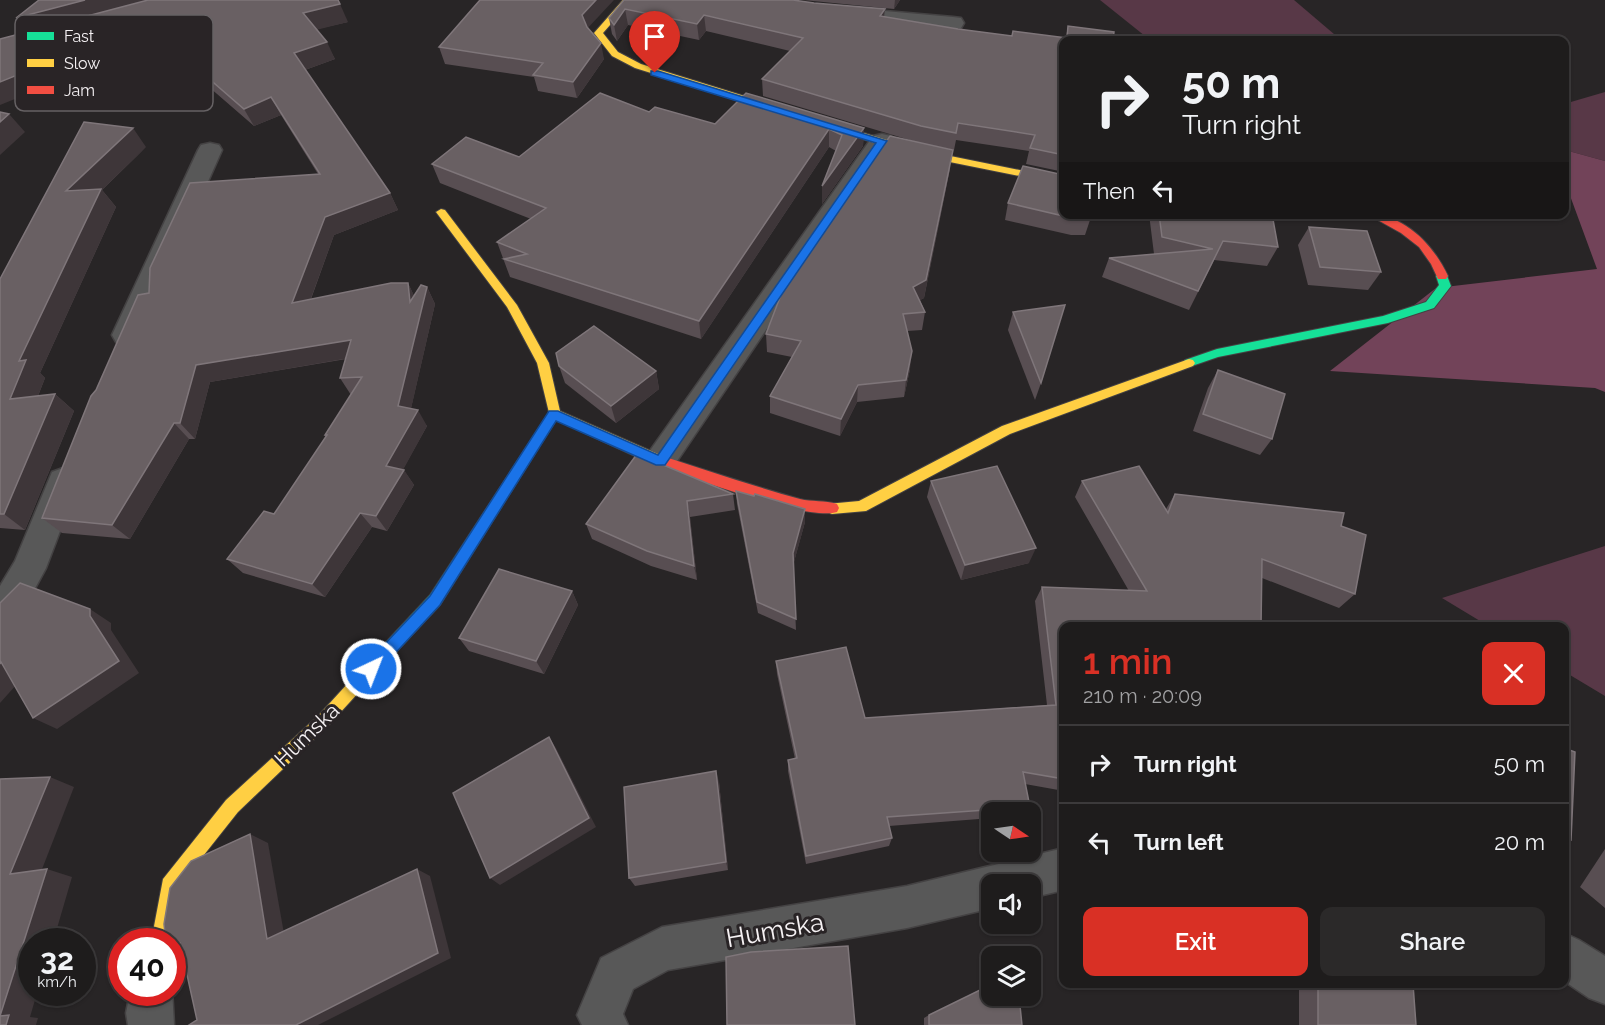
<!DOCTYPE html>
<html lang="en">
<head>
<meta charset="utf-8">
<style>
	:root { --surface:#1e1c1c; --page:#2b2929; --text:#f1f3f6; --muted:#a1a1a3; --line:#3c3a3b; --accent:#d93025 }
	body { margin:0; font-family:Raleway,sans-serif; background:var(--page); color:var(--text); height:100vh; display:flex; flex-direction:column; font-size:22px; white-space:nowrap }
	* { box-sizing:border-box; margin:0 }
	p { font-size:20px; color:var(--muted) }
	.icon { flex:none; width:33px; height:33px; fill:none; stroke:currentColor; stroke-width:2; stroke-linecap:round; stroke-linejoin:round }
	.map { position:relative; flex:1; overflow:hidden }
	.side { position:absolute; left:1059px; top:622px; width:510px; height:366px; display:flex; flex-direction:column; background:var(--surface); border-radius:12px; box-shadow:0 2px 4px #0004,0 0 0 2px var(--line) }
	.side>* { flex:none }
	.guide { position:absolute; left:1059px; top:36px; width:510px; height:183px; border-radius:12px; box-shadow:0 2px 4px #0004,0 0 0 2px var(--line); background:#1e1c1c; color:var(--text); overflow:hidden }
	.needle { width:39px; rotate:103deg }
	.tools { position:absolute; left:981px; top:802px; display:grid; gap:12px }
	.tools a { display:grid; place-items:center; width:60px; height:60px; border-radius:12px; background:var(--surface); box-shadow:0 2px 4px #0004,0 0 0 2px var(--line); font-size:30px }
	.speed { position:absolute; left:18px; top:928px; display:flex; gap:12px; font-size:30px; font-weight:700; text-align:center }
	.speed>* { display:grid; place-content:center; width:78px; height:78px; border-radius:50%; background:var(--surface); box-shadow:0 2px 4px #0004,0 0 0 2px var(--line); line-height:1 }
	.speed small { font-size:15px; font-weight:400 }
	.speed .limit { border:9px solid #d22; background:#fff; color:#111 }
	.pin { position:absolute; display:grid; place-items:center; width:51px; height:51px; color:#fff; margin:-62px -26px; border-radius:50% 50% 50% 0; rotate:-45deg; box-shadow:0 0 6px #0007 }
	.pin .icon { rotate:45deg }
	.me { position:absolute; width:66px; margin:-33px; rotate:43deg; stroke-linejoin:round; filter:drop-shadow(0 0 4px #0008) }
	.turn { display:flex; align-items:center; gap:21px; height:126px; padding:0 24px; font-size:27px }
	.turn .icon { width:78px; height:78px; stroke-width:2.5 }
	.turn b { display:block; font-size:42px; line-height:51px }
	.then { display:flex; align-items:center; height:57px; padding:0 24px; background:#0003; gap:12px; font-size:22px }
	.round { display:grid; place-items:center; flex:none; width:63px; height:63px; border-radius:12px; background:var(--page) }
	.overview { display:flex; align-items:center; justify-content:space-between; height:102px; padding:0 24px }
	h1 { font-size:36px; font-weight:600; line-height:45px; color:var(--accent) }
	.button { display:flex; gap:12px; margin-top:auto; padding:12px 24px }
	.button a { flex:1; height:69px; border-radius:12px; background:var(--accent); color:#fff; font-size:24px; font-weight:600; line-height:69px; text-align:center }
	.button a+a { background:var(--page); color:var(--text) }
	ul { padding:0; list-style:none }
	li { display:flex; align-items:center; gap:18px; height:78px; padding:0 24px; border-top:2px solid var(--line) }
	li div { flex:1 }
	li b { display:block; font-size:22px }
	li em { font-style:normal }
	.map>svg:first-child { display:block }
	.green { fill:#583847 }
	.forest { fill:#724359 }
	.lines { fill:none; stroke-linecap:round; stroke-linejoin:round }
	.street-casing { stroke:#444243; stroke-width:3 }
	.fast-casing { stroke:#444243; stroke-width:2 }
	.slow-casing { stroke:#444243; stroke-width:2 }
	.jam-casing { stroke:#444243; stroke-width:2 }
	.street { fill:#585858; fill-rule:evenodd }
	.fast { fill:#16e098; fill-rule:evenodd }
	.slow { fill:#ffcf43; fill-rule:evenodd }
	.jam { fill:#f24e42; fill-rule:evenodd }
	.wall { fill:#584e52 }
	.shaded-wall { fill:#3e3639 }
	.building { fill:#696063; stroke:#7f767a; stroke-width:1.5 }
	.route { fill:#1a73e8; stroke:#114b97; stroke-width:1.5 }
	.labels { text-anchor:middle; stroke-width:6; stroke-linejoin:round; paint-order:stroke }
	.street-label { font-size:21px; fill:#f5f1f3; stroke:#292426 }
	.near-street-label { font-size:26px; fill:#f5f1f3; stroke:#292426 }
	.key { fill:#292426; stroke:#666264; stroke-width:1.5 }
	.key-label { font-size:16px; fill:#f5f1f3 }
</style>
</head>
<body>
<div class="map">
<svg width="1605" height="1025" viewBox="0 0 1605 1025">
	<rect width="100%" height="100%" fill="#282526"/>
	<g class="green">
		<polygon points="1100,0 1294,0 1341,40 1150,40"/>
		<polygon points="1605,92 1605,161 1565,150 1564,104"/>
		<polygon points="1605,546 1605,696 1565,672 1564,627 1490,627 1442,598"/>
	</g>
	<polygon class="forest" points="1565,150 1605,161 1605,392 1595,388 1330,371 1436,288 1597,269 1565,182"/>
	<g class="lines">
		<defs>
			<g id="street">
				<polygon points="839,7 953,17 961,18 964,23 961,28 953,29 832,17 829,13 832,9"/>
				<polygon points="882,134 891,136 894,141 671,470 660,474 649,470 644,461 649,452 873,136"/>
				<polygon points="210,143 219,145 222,150 140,335 136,342 126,345 116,342 112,335 198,150 201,145"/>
				<polygon points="63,468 74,472 79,481 46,568 13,629 0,634 0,586 15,561 52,472"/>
				<polygon points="1064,848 1064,890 1030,898 1030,885 992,885 992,908 907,928 668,970 633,989 623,1014 628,1025 582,1025 577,1015 601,958 662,927 907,886"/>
				<polygon points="1564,933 1579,940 1605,956 1605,1004 1589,998 1564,981"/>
				<polygon points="172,989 174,1025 128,1025 126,1013 130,993 172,993"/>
			</g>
			<g id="fast">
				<polygon points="1442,272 1446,273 1451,286 1434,308 1388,323 1218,357 1189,367 1183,363 1185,360 1217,349 1383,316 1426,302 1439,285 1436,276"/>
				<polygon points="554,409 558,411 560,414 558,417 440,605 370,680 365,682 360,680 357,675 360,670 430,595 550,411"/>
			</g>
			<g id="slow">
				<polygon points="623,0 632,0 603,33 618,52 641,64 916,149 1064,179 1064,185 910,154 635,68 612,56 594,33"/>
				<polygon points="441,209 445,210 517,305 549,363 560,411 658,454 659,458 658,462 648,462 550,417 537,363 507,307 436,212"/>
				<polygon points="1189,359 1193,360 1195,363 1193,366 1010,434 866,511 832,514 827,512 825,508 827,504 859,501 1002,426"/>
				<polygon points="365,668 370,670 373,675 370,680 328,726 238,812 177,889 169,942 151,942 163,879 226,800 318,716 360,670"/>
			</g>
			<g id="jam">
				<path d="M1367 214C1404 214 1433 244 1448 276L1446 279H1438L1431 264 1419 247 1401 233Z"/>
				<path d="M653 453C702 469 750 485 800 499 812 502 825 500 837 504L839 508 837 512C808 522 682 474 648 462L647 458 648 454Z"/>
			</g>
		</defs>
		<use href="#street" class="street-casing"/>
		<use href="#fast" class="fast-casing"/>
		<use href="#slow" class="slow-casing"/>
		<use href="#jam" class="jam-casing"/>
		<use href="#street" class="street"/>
		<use href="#fast" class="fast"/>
		<use href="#slow" class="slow"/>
		<use href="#jam" class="jam"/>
	</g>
	<g class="wall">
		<polygon points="624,0 884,17 958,29 1012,36 1066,37 1068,26 1114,32 1064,40 1064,172 1026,164 1029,151 956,140 954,150 930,145 950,169 924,298 920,300 925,312 922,330 907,331 910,369 904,397 857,402 840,436 770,413 770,396 792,357 767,352 766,334 913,141 763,96 762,79 790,51 706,31 699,40 628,25 617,41 612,34 609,18"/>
		<polygon points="803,0 900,0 894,9"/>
		<polygon points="16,18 348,22 317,29 335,59 305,70 390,193 398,210 334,235 311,299 408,283 414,296 427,287 435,304 411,408 427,426 403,469 414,485 387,531 372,527 325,597 243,573 227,559 274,514 326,437 325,435 351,395 340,378 346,359 210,382 195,439 189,439 130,539 62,533 42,518 96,390 149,293 318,174 281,115 254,126 157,42 124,55 110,42 67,78 27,32"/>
		<polygon points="588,29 604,59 577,98 538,91 534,77 445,64 439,47"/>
		<polygon points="649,112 715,124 864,128 863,146 822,204 822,186 836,151 829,147 701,339 510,277 497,242 531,219 440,183 432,164 519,157"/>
		<polygon points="146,147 102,190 116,207 40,373 45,378 38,396 55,394 74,411 25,530 0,528 0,279"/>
		<polygon points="1008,203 1092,214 1085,235 1071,235 1005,220"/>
		<polygon points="1149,214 1272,214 1278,247 1267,266 1214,260 1189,310 1102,277 1109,258 1154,254"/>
		<polygon points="1309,227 1381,272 1368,290 1308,285 1298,245"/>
		<polygon points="1013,312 1041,383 1035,400 1008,330"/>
		<polygon points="559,366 656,371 659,389 616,423 565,383"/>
		<polygon points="1218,370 1272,439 1260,455 1193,431 1208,388"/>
		<polygon points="637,454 733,494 735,510 690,517 697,580 651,566 592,539 586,524"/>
		<polygon points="931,481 1029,563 961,580 927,497"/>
		<polygon points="1082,481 1166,509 1175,494 1341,526 1355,594 1339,608 1262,578 1064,627 1064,791 1025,784 1030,807 1025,813 992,813 992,818 889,826 892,838 889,846 806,864 788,771 788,760 795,759 777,674 776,661 865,718 1047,705 1035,601 1042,587 1129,591 1075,497"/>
		<polygon points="736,491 805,522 793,565 796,630 758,613 737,504"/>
		<polygon points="572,591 578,605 544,674 469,651 459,638"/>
		<polygon points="1564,748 1571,840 1564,842"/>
		<polygon points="719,782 728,870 635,886 629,878"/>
		<polygon points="1605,849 1605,908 1580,887"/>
		<polygon points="1299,984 1413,984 1416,1025 1299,1025"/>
		<polygon points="929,1015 1022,1025 924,1025 924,1018"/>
	</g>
	<g class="shaded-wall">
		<polygon points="85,0 161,0 29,36 16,18"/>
		<polygon points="596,0 614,0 585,31 582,15"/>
		<polygon points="895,0 900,0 894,9"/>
		<polygon points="340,4 348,22 312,31 303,13"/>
		<polygon points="625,9 628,25 617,41 614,25"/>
		<polygon points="885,9 883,25 880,16"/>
		<polygon points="704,15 706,31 699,40 697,24"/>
		<polygon points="98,24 110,42 67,78 0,105 0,82"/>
		<polygon points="146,24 157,42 124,55 113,37"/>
		<polygon points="327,42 335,59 302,71 294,53"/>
		<polygon points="601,43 604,59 577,98 573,82"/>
		<polygon points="271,97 281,115 254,126 244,109"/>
		<polygon points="9,114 25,132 0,155 0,122"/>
		<polygon points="133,128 146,147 102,190 116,207 40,373 45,378 30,416 10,399 19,361 66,191"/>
		<polygon points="864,128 863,146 822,204 822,186"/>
		<polygon points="829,129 829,147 701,339 699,321"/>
		<polygon points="953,150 924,298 911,305 913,287"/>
		<polygon points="390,193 398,210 334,235 303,320 292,303 325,217"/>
		<polygon points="408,283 416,300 410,302"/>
		<polygon points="427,287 435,304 408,422 398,406"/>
		<polygon points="351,340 361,356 210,382 195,439 180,423 196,365"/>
		<polygon points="912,351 910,369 904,397 906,380"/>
		<polygon points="656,371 659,389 616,423 611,406"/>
		<polygon points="858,385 857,402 840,436 841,419"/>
		<polygon points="55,394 74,411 25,530 4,514"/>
		<polygon points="418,410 427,426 397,481 386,466"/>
		<polygon points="174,423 189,439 130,539 112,525"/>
		<polygon points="404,470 414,485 387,531 376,516"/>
		<polygon points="687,501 690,517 697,580 694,566"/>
		<polygon points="805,509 805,522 793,566 793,553"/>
		<polygon points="360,513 372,527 325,597 312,584"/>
		<polygon points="1036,548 1029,563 961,580 965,565"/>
		<polygon points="572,591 578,605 544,674 536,661"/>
		<polygon points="90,609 111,623 111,630 139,673 57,729 33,718 90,616"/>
		<polygon points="1,662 25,675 0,703 0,664"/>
		<polygon points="549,737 556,748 596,827 500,885 490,878"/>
		<polygon points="716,771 719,782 728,870 726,862"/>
		<polygon points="50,777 74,787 37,882 10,874"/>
		<polygon points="250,834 268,843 286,945 267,939"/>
		<polygon points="47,869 72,877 53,942 32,942 32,993 37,993 30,1017 38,1018 36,1025 6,1025 0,1016"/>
		<polygon points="417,869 430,876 451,958 318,1025 296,1025"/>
		<polygon points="180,943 189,955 172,951 172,947"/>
	</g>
	<g class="building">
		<polygon points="39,0 85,0 16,18"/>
		<polygon points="148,0 338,0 340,4 303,13 327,42 294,53 390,193 325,217 292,303 391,283 408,283 410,302 421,285 427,287 398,406 418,410 386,466 404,470 376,516 360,513 312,584 227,559 264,511 274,514 327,435 325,435 362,377 340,378 351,340 196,365 180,423 174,423 112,525 42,518 91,396 96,390 138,295 149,293 150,268 190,183 320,174 271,97 244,109 146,24 113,37 98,24 54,60 0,82 0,39"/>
		<polygon points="480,0 596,0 582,15 587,27 601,43 573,82 533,75 543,63 439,47"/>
		<polygon points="624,0 793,0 814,3 885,9 880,16 958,29 1012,36 1013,31 1067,38 1068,26 1114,32 1113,40 1064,40 1064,155 1030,148 1035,135 958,123 956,133 921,126 762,79 803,38 704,15 697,24 625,9 614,25 609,18"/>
		<polygon points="600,93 649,112 655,107 715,124 746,93 864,128 822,186 842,135 829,129 699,321 504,259 527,254 497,242 546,208 432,164 466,137 519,157"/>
		<polygon points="0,112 9,114 0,122"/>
		<polygon points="84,122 133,128 66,191 101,189 19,361 26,360 10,399 55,394 4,514 0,514 0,279"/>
		<polygon points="890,136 953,150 926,280 913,287 925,312 903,314 912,351 906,380 858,385 841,419 770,396 801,341 766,334 782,292"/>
		<polygon points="1023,166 1064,175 1064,214 1092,214 1091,219 1076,219 1008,203"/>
		<polygon points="1159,214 1272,214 1278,247 1223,241 1198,291 1109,258 1213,249 1162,237"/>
		<polygon points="1309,227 1367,231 1381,272 1320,267"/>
		<polygon points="1065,305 1041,383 1013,312"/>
		<polygon points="594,326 656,371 611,406 559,366 556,353"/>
		<polygon points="1218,370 1285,394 1272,439 1203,414"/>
		<polygon points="637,454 733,494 687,501 694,566 647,551 586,524"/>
		<polygon points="997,466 1036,548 965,565 931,481"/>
		<polygon points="1139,466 1168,513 1175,494 1344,513 1341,526 1366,535 1355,594 1262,559 1261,627 1064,627 1064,779 1023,772 1030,807 887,817 892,838 806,856 788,760 797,758 776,661 846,647 865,718 1056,705 1042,587 1147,591 1082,481"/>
		<polygon points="736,491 754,496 755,494 805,509 793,553 796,619 757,602"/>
		<polygon points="499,569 572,591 536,661 459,638"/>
		<polygon points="20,583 90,609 90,616 119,661 33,718 1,662 0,664 0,603"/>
		<polygon points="549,737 589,818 490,878 453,793"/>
		<polygon points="1564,748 1575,752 1571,840 1564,837"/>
		<polygon points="716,771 726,862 629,878 624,787"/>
		<polygon points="50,777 10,874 47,869 0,1016 9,1015 6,1025 0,1025 0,779"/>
		<polygon points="250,834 267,939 417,869 438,953 296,1025 189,1025 197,1020 180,943 172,947 172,942 166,942 164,924 170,888 191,861"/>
		<polygon points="848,946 855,1025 727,1025 726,957 751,952"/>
		<polygon points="1318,984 1413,984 1416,1025 1318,1025"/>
		<polygon points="980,990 992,990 992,996 1019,996 1022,1025 929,1025 929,1015"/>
	</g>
	<polygon class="route" points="651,71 658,71 887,141 665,465 656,465 556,421 440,605 376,674 371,677 366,674 363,669 366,664 430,596 549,411 558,411 658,455 876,143 651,75"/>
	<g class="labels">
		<g class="street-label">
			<text transform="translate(307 735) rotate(-44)" y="7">Humska</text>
		</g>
		<g class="near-street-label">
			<text transform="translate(775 930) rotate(-10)" y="9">Humska</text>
		</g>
	</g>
	<rect x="15" y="15" width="198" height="96" rx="9" class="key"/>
	<rect x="27" y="32" width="27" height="8" fill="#16e098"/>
	<rect x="27" y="59" width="27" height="8" fill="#ffcf43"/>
	<rect x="27" y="86" width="27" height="8" fill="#f24e42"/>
	<g class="key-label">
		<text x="64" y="42">Fast</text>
		<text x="64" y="69">Slow</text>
		<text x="64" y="96">Jam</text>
	</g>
</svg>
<div class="tools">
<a><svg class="needle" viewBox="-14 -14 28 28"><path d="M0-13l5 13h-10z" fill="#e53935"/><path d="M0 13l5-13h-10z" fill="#a1a1a3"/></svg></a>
<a><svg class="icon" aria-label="sound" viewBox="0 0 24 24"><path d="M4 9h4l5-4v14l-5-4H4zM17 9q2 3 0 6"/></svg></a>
<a><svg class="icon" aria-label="layers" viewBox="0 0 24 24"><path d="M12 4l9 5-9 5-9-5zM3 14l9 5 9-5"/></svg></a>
</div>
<div class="speed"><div>32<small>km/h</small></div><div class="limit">40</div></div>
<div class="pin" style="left:655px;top:73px;background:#d93025"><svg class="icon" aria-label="arrive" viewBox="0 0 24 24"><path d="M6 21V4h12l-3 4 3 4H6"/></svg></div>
<svg class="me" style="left:371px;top:669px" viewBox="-20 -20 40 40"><circle r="17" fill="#1a73e8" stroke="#fff" stroke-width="3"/><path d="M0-11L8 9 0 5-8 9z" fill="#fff"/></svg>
<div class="guide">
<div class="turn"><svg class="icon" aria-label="right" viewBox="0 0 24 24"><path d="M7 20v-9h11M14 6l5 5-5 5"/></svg><div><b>50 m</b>Turn right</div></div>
<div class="then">Then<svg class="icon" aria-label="left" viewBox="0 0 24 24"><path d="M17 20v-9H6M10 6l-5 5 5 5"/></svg></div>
</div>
<section class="side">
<div class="overview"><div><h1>1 min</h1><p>210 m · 20:09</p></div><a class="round" style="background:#d93025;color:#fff"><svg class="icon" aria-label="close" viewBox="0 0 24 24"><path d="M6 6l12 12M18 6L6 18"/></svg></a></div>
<ul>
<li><svg class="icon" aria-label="right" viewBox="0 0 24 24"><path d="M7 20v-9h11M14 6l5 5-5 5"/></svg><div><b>Turn right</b></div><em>50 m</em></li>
<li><svg class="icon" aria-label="left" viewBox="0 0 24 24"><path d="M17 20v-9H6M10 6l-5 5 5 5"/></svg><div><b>Turn left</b></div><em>20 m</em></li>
</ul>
<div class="button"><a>Exit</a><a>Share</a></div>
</section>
</div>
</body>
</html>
